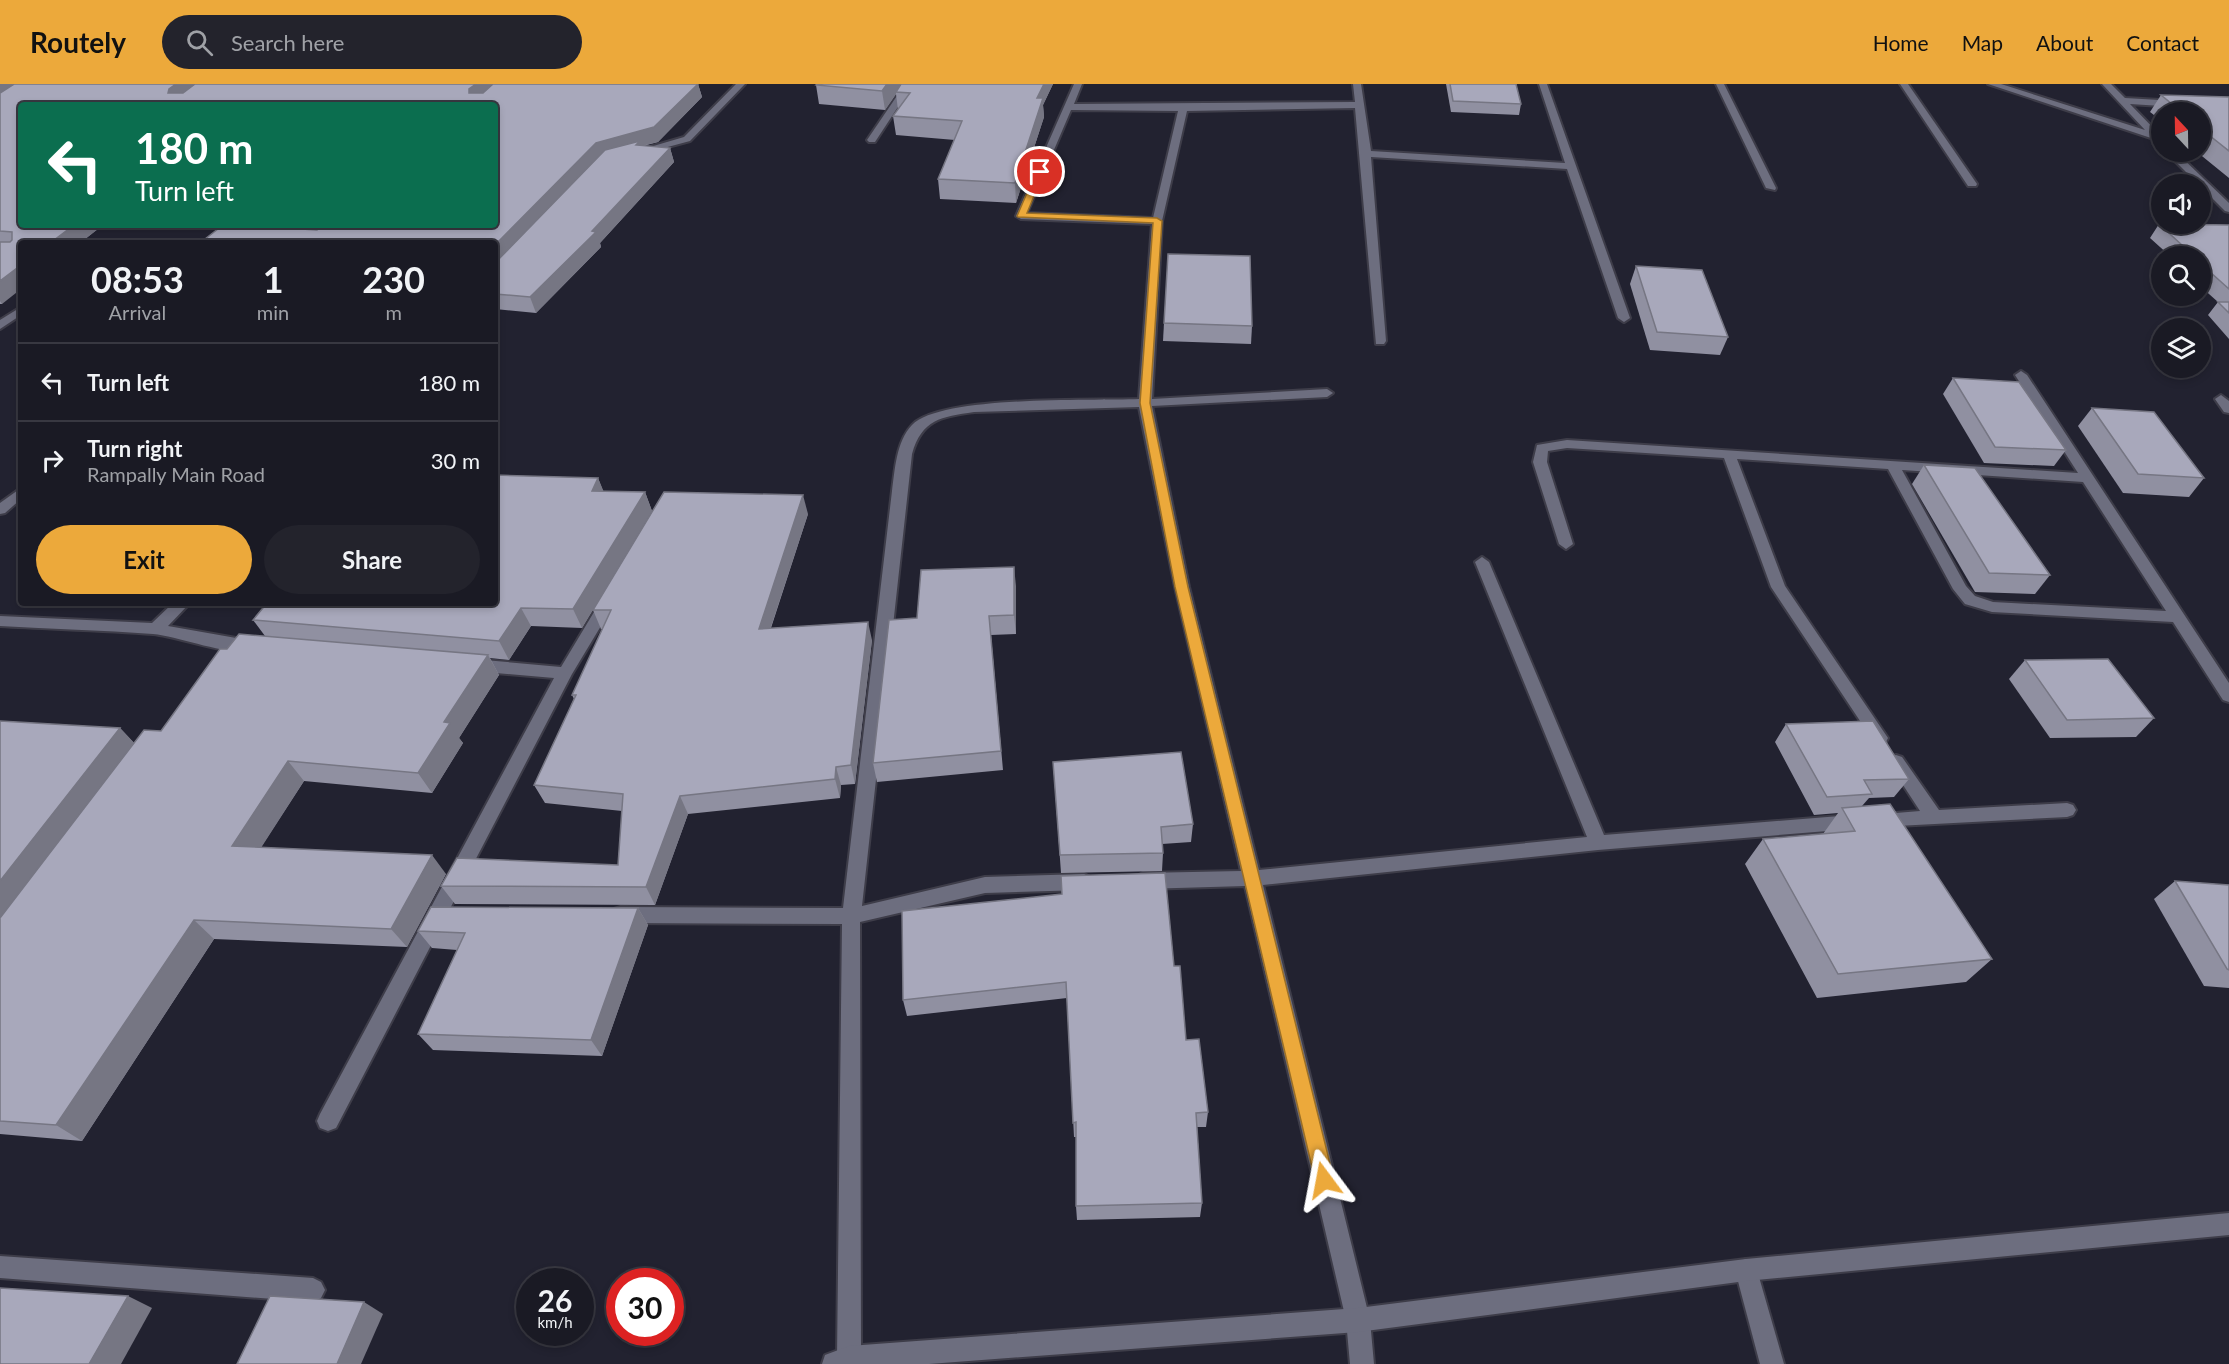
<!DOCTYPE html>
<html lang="en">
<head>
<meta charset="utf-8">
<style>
	:root { --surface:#1a1a24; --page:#23232c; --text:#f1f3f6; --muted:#9fa1a6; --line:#383841; --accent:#eca93b }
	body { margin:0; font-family:Lato,sans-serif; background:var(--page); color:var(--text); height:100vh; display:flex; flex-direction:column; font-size:22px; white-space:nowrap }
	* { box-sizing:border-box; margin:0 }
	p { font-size:20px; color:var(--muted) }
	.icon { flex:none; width:33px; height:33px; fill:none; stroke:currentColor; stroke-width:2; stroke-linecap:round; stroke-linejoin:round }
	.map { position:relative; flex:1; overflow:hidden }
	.side { position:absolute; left:18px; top:156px; width:480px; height:366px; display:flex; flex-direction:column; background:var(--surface); border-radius:6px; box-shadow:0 3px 9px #0003,0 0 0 2px var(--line) }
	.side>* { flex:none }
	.banner { position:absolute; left:18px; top:18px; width:480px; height:126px; border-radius:6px; box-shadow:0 3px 9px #0003,0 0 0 2px var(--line); background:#0b6e4f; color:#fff; overflow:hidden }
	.needle { width:39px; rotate:338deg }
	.buttons { position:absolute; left:2151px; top:18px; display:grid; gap:12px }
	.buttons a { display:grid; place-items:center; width:60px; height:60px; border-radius:50%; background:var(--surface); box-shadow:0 3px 9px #0003,0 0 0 2px var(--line); font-size:30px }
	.speed { position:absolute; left:516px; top:1184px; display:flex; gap:12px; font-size:30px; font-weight:700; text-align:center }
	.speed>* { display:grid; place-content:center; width:78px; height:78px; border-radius:50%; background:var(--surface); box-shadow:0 3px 9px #0003,0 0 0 2px var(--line); line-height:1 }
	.speed small { font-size:15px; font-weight:400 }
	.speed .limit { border:9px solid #d22; background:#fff; color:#111 }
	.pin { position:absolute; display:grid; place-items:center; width:51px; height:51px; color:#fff; margin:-26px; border:3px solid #fff; border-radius:50%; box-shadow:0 2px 6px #0007 }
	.me { position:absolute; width:66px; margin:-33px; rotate:347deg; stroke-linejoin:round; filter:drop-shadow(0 0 4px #0008) }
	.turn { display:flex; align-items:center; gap:21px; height:126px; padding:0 18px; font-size:27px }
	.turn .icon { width:78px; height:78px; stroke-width:2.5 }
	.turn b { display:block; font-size:42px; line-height:51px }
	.eta { display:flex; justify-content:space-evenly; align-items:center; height:102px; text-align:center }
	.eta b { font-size:36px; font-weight:700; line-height:42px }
	.action { display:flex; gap:12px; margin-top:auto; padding:12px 18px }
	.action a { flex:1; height:69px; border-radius:36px; background:var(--accent); color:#111; font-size:24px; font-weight:700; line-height:69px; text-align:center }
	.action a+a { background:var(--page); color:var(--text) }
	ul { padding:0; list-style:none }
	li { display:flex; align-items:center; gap:18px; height:78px; padding:0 18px; border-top:2px solid var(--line) }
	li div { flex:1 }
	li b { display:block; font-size:22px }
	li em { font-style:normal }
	header { display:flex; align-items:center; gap:36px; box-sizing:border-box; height:84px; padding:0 30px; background:var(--accent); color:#111 }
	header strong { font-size:28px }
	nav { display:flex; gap:33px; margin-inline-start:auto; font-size:21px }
	.search { width:420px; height:54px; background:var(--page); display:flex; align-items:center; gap:15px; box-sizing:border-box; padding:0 21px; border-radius:33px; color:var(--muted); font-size:22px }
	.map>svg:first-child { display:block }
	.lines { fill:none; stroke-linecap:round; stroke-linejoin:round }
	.minor-casing { stroke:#3e3d49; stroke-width:4 }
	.tertiary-casing { stroke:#3e3d49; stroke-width:4 }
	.minor { fill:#6d6e7f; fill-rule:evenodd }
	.tertiary { fill:#6d6e7f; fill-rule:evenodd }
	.wall { fill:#9090a1 }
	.shaded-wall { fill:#767683 }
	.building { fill:#a8a8bb; stroke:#767683; stroke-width:1.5 }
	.route { fill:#eca93b; stroke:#996e26; stroke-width:1.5 }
</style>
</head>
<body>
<header>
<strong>Routely</strong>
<div class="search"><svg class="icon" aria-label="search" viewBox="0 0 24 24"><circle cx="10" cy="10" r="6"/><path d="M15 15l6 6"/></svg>Search here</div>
<nav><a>Home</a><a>Map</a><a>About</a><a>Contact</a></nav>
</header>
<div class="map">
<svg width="2229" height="1280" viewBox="0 0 2229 1280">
	<rect width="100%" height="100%" fill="#222230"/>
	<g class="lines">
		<defs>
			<g id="minor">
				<polygon points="736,0 745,0 690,57 638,71 633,68 684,53"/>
				<polygon points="905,0 913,0 875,58 869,58 867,56"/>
				<path d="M1074 0H1082L1074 20 1355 18 1353 0H1361L1371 67 1565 79 1539 0H1547L1630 234 1624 238 1618 234 1567 85 1371 73 1386 257 1384 260H1376L1355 24 1187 27 1162 137 1152 315 1327 305 1333 309 1327 313 1152 322 1189 503 1259 786 1587 753 1475 478 1482 473 1489 478 1604 751 1852 731 1858 733 1861 738 1858 743 1852 745 1598 766 1263 801 1370 1236 1374 1280H1350L1346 1236 1245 802 1143 805 1137 802 1134 797 1137 792 1143 789 1241 787 1175 503 1139 323 974 328C941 333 922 335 912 370L862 822 985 793 1084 790 1090 793 1093 798 1090 803 1084 806 985 809 860 838 861 1274 859 1280H839L837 1274 842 840 621 839 614 837 612 831 614 825 621 823 843 824 892 407C895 386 896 358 912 341 941 311 1092 317 1139 315L1152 140 1021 135 1016 132ZM1071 26 1178 27 1153 134 1027 129Z"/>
				<polygon points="1716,0 1724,0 1776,104 1775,106 1766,104"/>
				<polygon points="1900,0 1908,0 1977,100 1976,102 1968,102"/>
				<polygon points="1988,0 2001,0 2145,46 2102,0 2111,0 2125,14 2177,17 2182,20 2177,23 2130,20 2160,51 2162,53 2157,56"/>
				<polygon points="2166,68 2176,68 2229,119 2229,128 2225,127"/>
				<polygon points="21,223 21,231 0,245 0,236"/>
				<path d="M2021 287 2027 291 2229 599V618L2223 616 2173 538 1992 528 1965 520 1953 505 1888 385 1737 375 1785 502 1888 654 1886 658 1880 660 1874 658 1771 503 1724 374 1567 364 1548 367 1547 378 1573 460 1566 465 1559 460 1533 378 1537 361 1567 356 2078 389 2015 291ZM1902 386 2083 398 2166 527 1993 518 1975 512 1966 502Z"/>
				<polygon points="2221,311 2229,317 2229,329 2224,328 2215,315"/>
				<polygon points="21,404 21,415 5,429 0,430 0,419"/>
				<polygon points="608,512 616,517 572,590 336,1044 328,1047 320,1044 317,1037 320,1030 554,594 473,587 467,585 465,581 467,577 473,575 561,583 603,513"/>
				<path d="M173 519H190L168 542 259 558 261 562 259 566C232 574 182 553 153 550 102 546 51 545 0 542V532L152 539Z"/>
				<polygon points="1896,671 1902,673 1939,726 2067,719 2073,721 2076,726 2073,731 2067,733 1878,743 1872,741 1869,736 1872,731 1920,727 1888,678 1890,673"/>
				<polygon points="0,1172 313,1194 321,1198 325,1206 321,1214 313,1218 0,1194"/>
				<polygon points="1746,1175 1754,1178 1757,1186 1784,1280 1760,1280 1735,1186 1738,1178"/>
			</g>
			<polygon id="tertiary" points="2229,1129 2229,1151 1746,1197 1358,1248 929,1280 822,1280 825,1271 849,1262 1358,1224 1746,1175"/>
		</defs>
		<use href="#minor" class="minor-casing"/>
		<use href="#tertiary" class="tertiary-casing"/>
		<use href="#minor" class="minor"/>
		<use href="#tertiary" class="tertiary"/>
	</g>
	<g class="wall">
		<polygon points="0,0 698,0 702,13 658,58 643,62 670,64 674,78 600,159 601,163 536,229 495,225 495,141 21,21 103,141 80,159 21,159 2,220 0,220"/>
		<polygon points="817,0 1053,0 1043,21 1044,33 1016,119 940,115 938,95 955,56 896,51 893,32 898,26 896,10 885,26 819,20 816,1"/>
		<polygon points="1446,0 1516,0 1521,20 1519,31 1451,28"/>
		<polygon points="2161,11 2229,13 2229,94 2197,68 2200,68 2200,28 2162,28 2162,37 2150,28"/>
		<polygon points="2159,140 2229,141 2229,255 2208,231 2218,218 2200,202 2200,172 2170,172 2150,154"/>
		<polygon points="1636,182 1728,253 1720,271 1650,266 1630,200"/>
		<polygon points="1164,239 1252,242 1251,260 1163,257"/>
		<polygon points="1953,294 2066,366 2054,382 1984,379 1943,310"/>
		<polygon points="2092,324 2204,394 2189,413 2123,409 2078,342"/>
		<polygon points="1924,381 2050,491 2035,510 1975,508 1912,400"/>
		<polygon points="598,394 603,407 645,408 652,427 582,544 531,542 509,576 490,574 499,591 459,654 463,659 432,709 304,697 261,763 446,790 407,863 214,855 82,1057 0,1050 0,637 120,644 134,659 161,647 227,565 265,552 253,536"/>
		<polygon points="808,430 771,544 872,556 855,700 841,701 840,714 688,730 655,821 455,820 441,802 618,781 622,727 545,719 534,701 574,615 572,611 603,545 601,545 593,526"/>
		<polygon points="1016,502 1016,550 991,551 1003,686 877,698 873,679 917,534"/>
		<polygon points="2025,576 2154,634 2136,653 2050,654 2009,595"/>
		<polygon points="1786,640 1909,695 1894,713 1869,714 1862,722 1992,875 1966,898 1817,914 1745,780 1763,755 1823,750 1838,729 1814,731 1775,658"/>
		<polygon points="1053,678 1193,740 1191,758 1162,760 1163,769 1162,787 1061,789"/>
		<polygon points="2175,797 2229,801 2229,904 2204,902 2154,815"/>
		<polygon points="638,824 648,841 602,972 433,966 418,950 457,866 432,864 418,847"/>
		<polygon points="1174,882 1186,956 1208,1028 1206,1043 1197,1043 1202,1119 1200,1133 1077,1136 1076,1122 1076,1053 1074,1053 1067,914 907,932 903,916"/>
	</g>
	<g class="shaded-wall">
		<polygon points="0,0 26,0 0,17"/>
		<polygon points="176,0 203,0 177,19 168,9 169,5"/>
		<polygon points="476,0 498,0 475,19 469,9 469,5"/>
		<polygon points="698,0 702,13 658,58 641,62 495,183 495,161 596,59"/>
		<polygon points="887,0 902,0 896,8 896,10 885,26 882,7"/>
		<polygon points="1044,0 1053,0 1043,21 1044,33 1016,119 1015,99 1037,14"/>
		<polygon points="670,64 674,78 600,159 601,163 536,229 530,213"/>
		<polygon points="74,141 103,141 80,159 50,159"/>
		<polygon points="304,141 329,141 310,159 302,145 303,142"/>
		<polygon points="21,181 21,205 2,220 0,217 0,197"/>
		<polygon points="598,394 606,413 592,407"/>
		<polygon points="645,408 652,427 582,544 573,525"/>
		<polygon points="803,411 808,430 764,564 759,545"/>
		<polygon points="1014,483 1016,502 1016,550 1014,531"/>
		<polygon points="521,524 531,542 509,576 499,557"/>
		<polygon points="868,538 872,556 855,700 851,681"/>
		<polygon points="488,571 499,591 459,654 463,659 432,709 418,689 444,638"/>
		<polygon points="120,644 139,664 0,847 0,797"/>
		<polygon points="288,677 304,697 250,781 232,762"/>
		<polygon points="836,683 841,701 840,714 835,695"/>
		<polygon points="680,712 688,730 655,821 646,803"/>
		<polygon points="432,771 446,790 407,863 391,845"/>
		<polygon points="638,824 648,841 602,972 591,956"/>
		<polygon points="194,836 214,855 82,1057 56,1041"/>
		<polygon points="128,1212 152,1224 121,1280 89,1280"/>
		<polygon points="364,1218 383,1230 361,1280 337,1280"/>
	</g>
	<g class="building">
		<polygon points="14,0 176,0 169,5 168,9 183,9 195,0 476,0 469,5 469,9 483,9 493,0 698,0 654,43 596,59 495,161 495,159 200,159 223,141 304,141 303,142 302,145 317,146 322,141 495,141 495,21 21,21 21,141 74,141 50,159 21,159 21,181 0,197 0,158 10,158 12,156 12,148 0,147 0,9"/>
		<polygon points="817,0 887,0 882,7 816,1"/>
		<polygon points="901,0 1044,0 1037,14 1043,14 1015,99 938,95 962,37 893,32 910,9 896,8"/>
		<polygon points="1450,0 1516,0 1521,20 1453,17"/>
		<polygon points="2161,11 2229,13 2229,67 2200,44 2200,28 2182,28"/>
		<polygon points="640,57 636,61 670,64 592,147 596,148 530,213 495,210 495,179 605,66"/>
		<polygon points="2159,140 2229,141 2229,205 2200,179 2200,172 2194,172"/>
		<polygon points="1168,170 1250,172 1252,242 1164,239"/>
		<polygon points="1636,182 1702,186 1728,253 1657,248"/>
		<polygon points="2218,218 2229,218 2229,229"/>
		<polygon points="1953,294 2019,298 2066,366 1995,363"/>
		<polygon points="2092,324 2154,328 2204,394 2138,390"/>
		<polygon points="1924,381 1975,384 2050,491 1989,489"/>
		<polygon points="495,391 598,394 592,407 645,408 573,525 521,524 499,557 253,536 267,519 495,519"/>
		<polygon points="664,408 803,411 759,545 868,538 851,681 836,683 835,695 680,712 646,803 441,802 457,774 618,781 623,710 534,701 576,611 572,611 611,526 593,526"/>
		<polygon points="1014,483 1014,531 989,532 1001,667 873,679 889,536 917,534 921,486"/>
		<polygon points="239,550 488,571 444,638 450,639 418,689 288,677 232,762 432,771 391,845 194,836 56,1041 0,1037 0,834 144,646 161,647 220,565 227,565"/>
		<polygon points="2108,575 2154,634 2067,636 2025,576"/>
		<polygon points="0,637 120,644 0,797"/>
		<polygon points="1873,637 1909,695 1864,696 1872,710 1827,713 1786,640"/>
		<polygon points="1181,668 1193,740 1161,743 1163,769 1060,771 1053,678"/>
		<polygon points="1890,720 1992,875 1838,890 1763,755 1855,747 1842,724"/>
		<polygon points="1165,789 1174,882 1180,882 1186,956 1199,955 1208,1028 1196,1029 1202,1119 1076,1122 1076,1038 1073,1039 1066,898 903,916 902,827 1062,810 1061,792"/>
		<polygon points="2175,797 2229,801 2229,886 2227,885"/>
		<polygon points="431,823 638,824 591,956 418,950 465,849 418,847"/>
		<polygon points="0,1204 128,1212 89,1280 0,1280"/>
		<polygon points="270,1212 364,1218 337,1280 237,1280"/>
	</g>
	<polygon class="route" points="1040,86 1044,88 1027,129 1157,134 1162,137 1150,319 1188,503 1334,1096 1331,1103 1324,1106 1318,1103 1315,1096 1175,503 1140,319 1153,139 1018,133 1017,132 1036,88"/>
</svg>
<div class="buttons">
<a><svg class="needle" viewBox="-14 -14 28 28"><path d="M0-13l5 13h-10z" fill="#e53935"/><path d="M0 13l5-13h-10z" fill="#9fa1a6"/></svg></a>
<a><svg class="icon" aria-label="sound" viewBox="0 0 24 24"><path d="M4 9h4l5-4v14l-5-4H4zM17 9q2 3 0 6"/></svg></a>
<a><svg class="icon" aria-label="search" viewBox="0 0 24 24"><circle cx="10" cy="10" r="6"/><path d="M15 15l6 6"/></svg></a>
<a><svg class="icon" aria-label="layers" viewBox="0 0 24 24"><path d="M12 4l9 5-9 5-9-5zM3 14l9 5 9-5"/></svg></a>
</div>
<div class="speed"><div>26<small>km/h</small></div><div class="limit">30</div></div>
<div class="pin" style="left:1040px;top:88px;background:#d93025"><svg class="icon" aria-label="arrive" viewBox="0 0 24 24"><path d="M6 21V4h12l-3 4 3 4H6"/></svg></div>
<svg class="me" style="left:1324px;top:1096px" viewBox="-20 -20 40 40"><path d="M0-17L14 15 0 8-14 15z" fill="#eca93b" stroke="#fff" stroke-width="4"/></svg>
<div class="banner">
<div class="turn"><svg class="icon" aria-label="left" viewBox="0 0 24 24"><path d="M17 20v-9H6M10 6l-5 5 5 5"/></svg><div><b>180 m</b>Turn left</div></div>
</div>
<section class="side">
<div class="eta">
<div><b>08:53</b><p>Arrival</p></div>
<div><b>1</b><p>min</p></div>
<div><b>230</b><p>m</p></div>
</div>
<ul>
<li><svg class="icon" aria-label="left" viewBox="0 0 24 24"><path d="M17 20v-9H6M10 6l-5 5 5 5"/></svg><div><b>Turn left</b></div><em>180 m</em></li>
<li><svg class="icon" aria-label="right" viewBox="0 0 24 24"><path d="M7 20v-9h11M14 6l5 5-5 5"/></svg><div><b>Turn right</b><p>Rampally Main Road</p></div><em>30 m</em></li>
</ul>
<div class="action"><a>Exit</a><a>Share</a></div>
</section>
</div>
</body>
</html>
